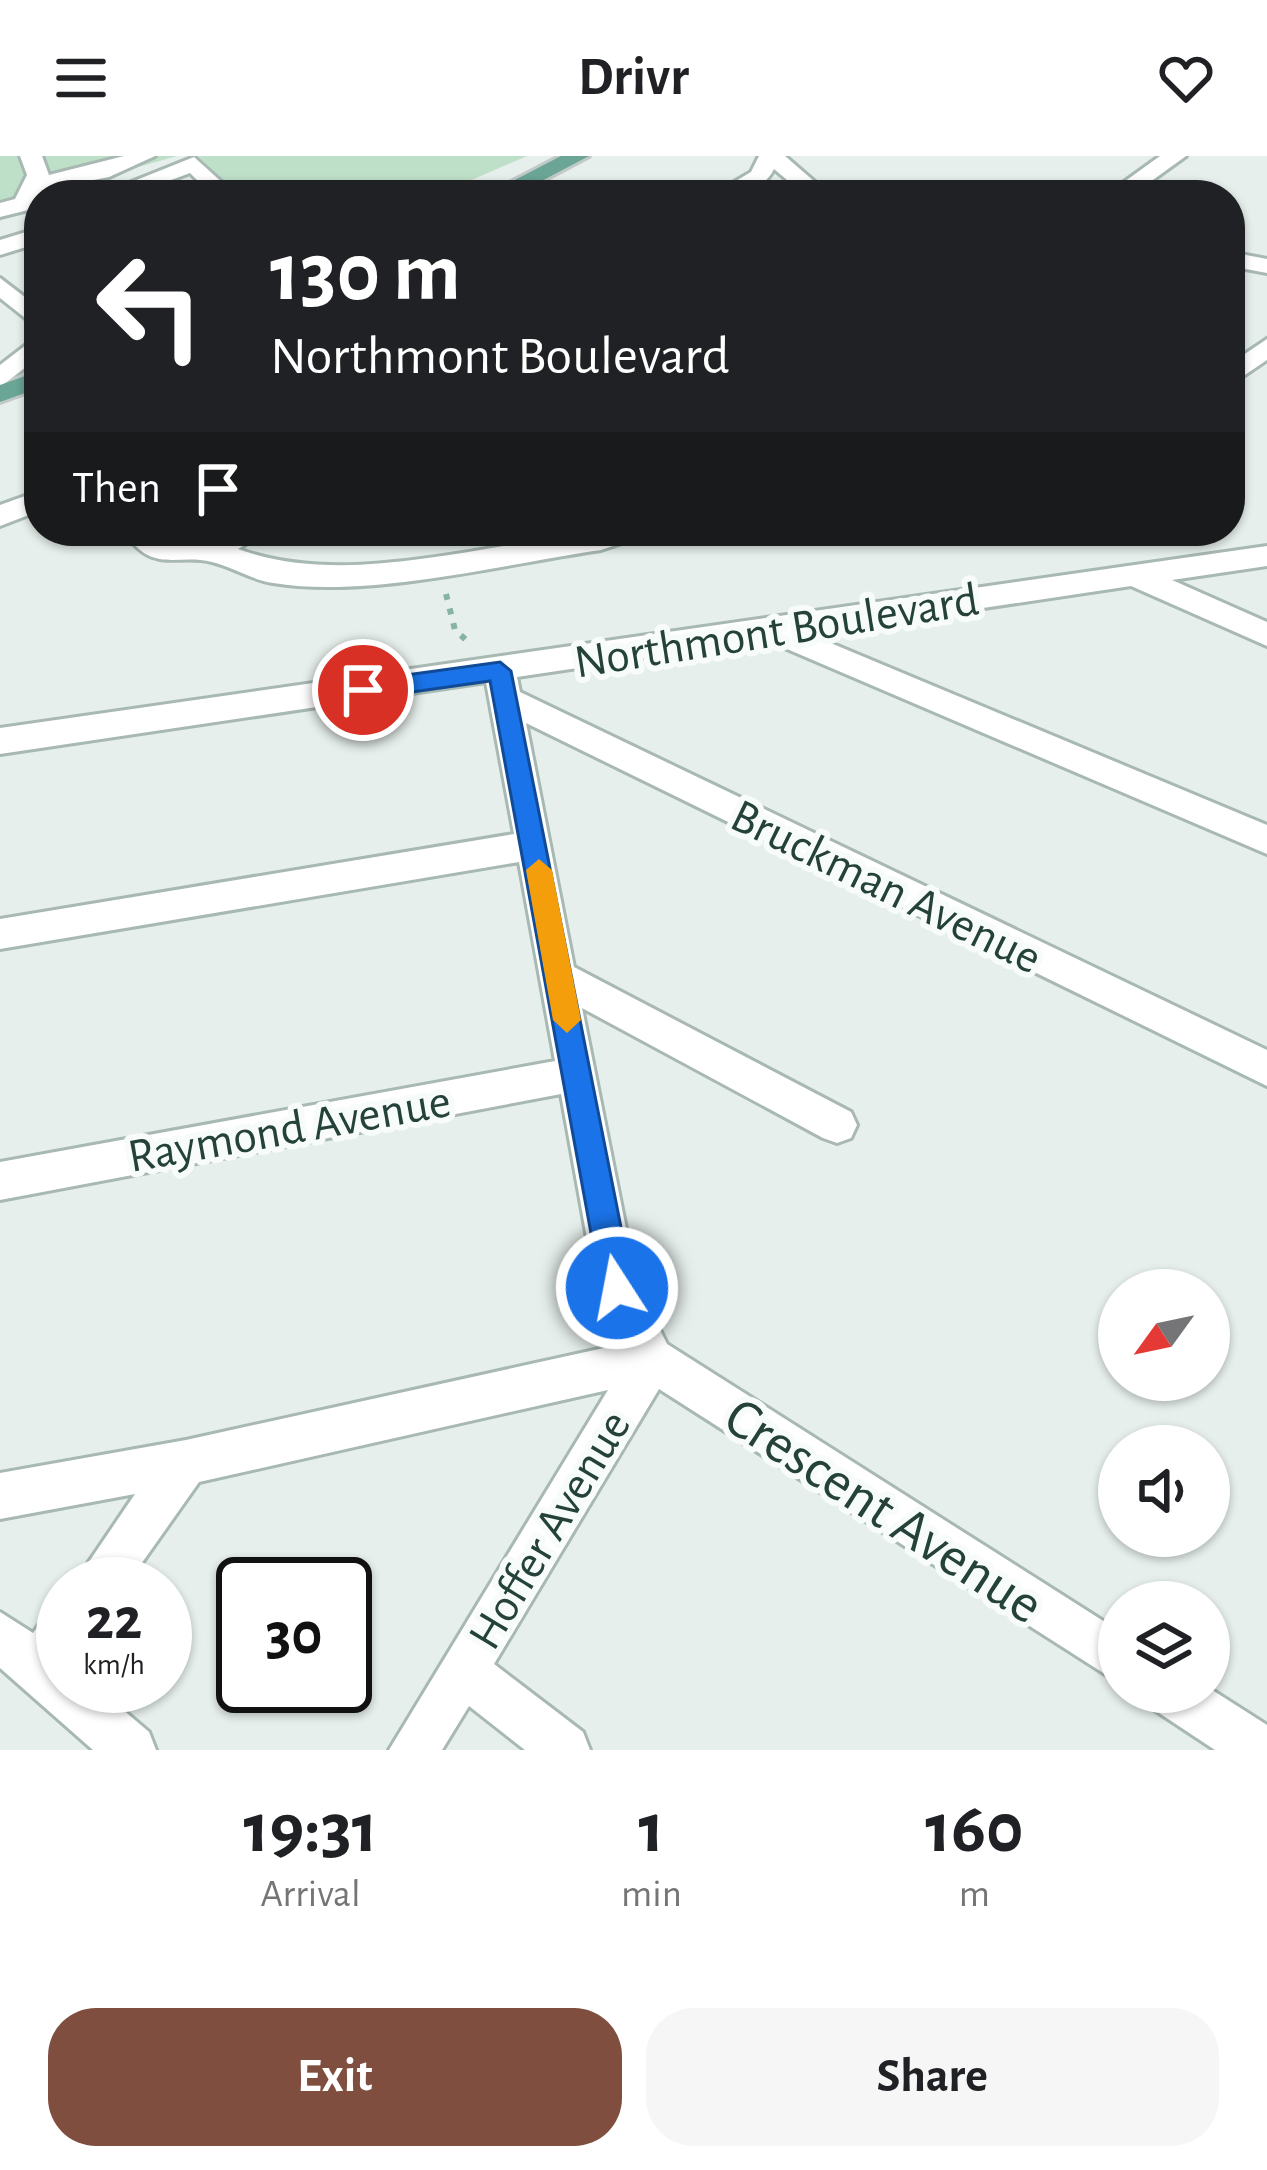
<!DOCTYPE html>
<html lang="en">
<head>
<meta charset="utf-8">
<style>
	:root { --surface:#fff; --page:#f6f6f6; --text:#202124; --muted:#757577; --accent:#7f4e3f }
	body { margin:0; font-family:"Alegreya Sans",sans-serif; background:var(--page); color:var(--text); height:100vh; display:flex; flex-direction:column; font-size:45px; white-space:nowrap }
	* { box-sizing:border-box; margin:0 }
	p { font-size:39px; color:var(--muted) }
	.icon { flex:none; width:66px; height:66px; fill:none; stroke:currentColor; stroke-width:2; stroke-linecap:round; stroke-linejoin:round }
	.map { position:relative; height:1594px; overflow:hidden }
	.drawer { display:flex; flex-direction:column; background:var(--surface); flex:1 }
	.drawer>* { flex:none }
	.top-card { position:absolute; left:24px; top:24px; width:1221px; height:366px; border-radius:48px; box-shadow:0 3px 9px #0004; background:#202124; color:#fff; overflow:hidden }
	.needle { width:78px; rotate:237deg }
	.fabs { position:absolute; left:1098px; top:1113px; display:grid; gap:24px }
	.fabs a { display:grid; place-items:center; width:132px; height:132px; border-radius:50%; background:var(--surface); box-shadow:0 3px 9px #0004; font-size:60px }
	.speed { position:absolute; left:36px; top:1401px; display:flex; gap:24px; font-size:60px; font-weight:700; text-align:center }
	.speed>* { display:grid; place-content:center; width:156px; height:156px; border-radius:50%; background:var(--surface); box-shadow:0 3px 9px #0004; line-height:1 }
	.speed small { font-size:30px; font-weight:400 }
	.speed .limit { border:6px solid #111; border-radius:18px; background:#fff; color:#111 }
	.pin { position:absolute; display:grid; place-items:center; width:102px; height:102px; color:#fff; margin:-51px; border:6px solid #fff; border-radius:50%; box-shadow:0 3px 12px #0007 }
	.me { position:absolute; width:132px; margin:-66px; rotate:349deg; stroke-linejoin:round; filter:drop-shadow(0 0 9px #0008) }
	.turn { display:flex; align-items:center; gap:42px; height:252px; padding:0 48px; font-size:54px }
	.turn .icon { width:156px; height:156px; stroke-width:2.5 }
	.turn b { display:block; font-size:84px; line-height:102px }
	.then { display:flex; align-items:center; height:114px; padding:0 48px; background:#0003; gap:24px; font-size:45px }
	.eta { display:flex; justify-content:space-evenly; align-items:center; height:204px; text-align:center }
	.eta b { font-size:72px; font-weight:600; line-height:84px }
	.primary-button { display:flex; gap:24px; margin-top:auto; padding:24px 48px }
	.primary-button a { flex:1; height:138px; border-radius:48px; background:var(--accent); color:#fff; font-size:48px; font-weight:600; line-height:138px; text-align:center }
	.primary-button a+a { background:var(--page); color:var(--text) }
	header { display:flex; justify-content:space-between; align-items:center; height:156px; padding:0 48px; background:var(--surface); font-size:54px; font-weight:600 }
	.map>svg:first-child { display:block }
	.green { fill:#bfe0c8 }
	.lines { fill:none; stroke-linecap:round; stroke-linejoin:round }
	.minor-casing { stroke:#a8b8b2; stroke-width:6 }
	.major-casing { stroke:#c2cac8; stroke-width:6 }
	.path { stroke:#86b3a5; stroke-width:6; stroke-dasharray:6 9; stroke-linecap:butt }
	.minor { fill:#fff; fill-rule:evenodd }
	.major { fill:#6aa596; fill-rule:evenodd }
	.route { fill:#1a73e8; stroke:#114b97; stroke-width:3 }
	.slow { fill:#f59e0b }
	.labels { text-anchor:middle; stroke-width:12; stroke-linejoin:round; paint-order:stroke }
	.street-label { font-size:48px; fill:#24423a; stroke:#f7fbf9 }
	.near-street-label { font-size:57px; fill:#24423a; stroke:#f7fbf9 }
</style>
</head>
<body>
<header><svg class="icon" aria-label="menu" viewBox="0 0 24 24"><path d="M4 6h16M4 12h16M4 18h16"/></svg>Drivr<svg class="icon" aria-label="heart" viewBox="0 0 24 24"><path d="M12 20l-8-8c-3-5 5-10 8-4 3-6 11-1 8 4z"/></svg></header>
<div class="map">
<svg width="1267" height="1594" viewBox="0 0 1267 1594">
	<rect width="100%" height="100%" fill="#e6efeb"/>
	<g class="green">
		<polygon points="0,0 177,0 39,39 0,65"/>
		<polygon points="198,0 527,0 437,39 239,39"/>
	</g>
	<g class="lines">
		<defs>
			<g id="minor">
				<polygon points="20,0 42,0 49,19 124,0 155,0 109,21 42,34 32,53 0,61 0,47 15,43 27,19"/>
				<path d="M759 0H785L830 39H805L774 13C762 37 736 39 712 39L751 16Z"/>
				<polygon points="1160,0 1186,0 1132,39 1106,39"/>
				<polygon points="194,1 236,39 212,39 190,17 131,39 99,39"/>
				<polygon points="39,72 39,87 0,99 0,84"/>
				<polygon points="1230,96 1267,103 1267,117 1230,110"/>
				<polygon points="0,122 39,152 39,173 0,142"/>
				<polygon points="39,179 39,201 0,231 0,209"/>
				<polygon points="1267,183 1267,204 1230,229 1230,208"/>
				<polygon points="39,335 39,355 0,370 0,349"/>
				<path d="M124 375H155L178 388 228 375H267L238 393C360 438 512 375 641 375L637 382 601 394C504 408 368 443 273 427 252 424 233 411 212 406 176 397 152 419 124 375Z"/>
				<polygon points="1267,390 1267,410 1172,424 1267,466 1267,490 1131,430 809,478 1267,669 1267,698 766,484 517,521 520,536 1267,894 1267,930 526,567 574,811 851,956 857,969 851,982 837,987 823,982 582,852 637,1128 667,1188 1119,1475 1119,1527 659,1233 494,1508 583,1576 590,1594 525,1594 469,1550 442,1594 389,1594 608,1234 199,1326 127,1428 74,1428 135,1338 0,1363 0,1317 186,1284 622,1188 596,1132 561,938 0,1044 0,1006 555,905 519,706 0,793 0,763 514,678 486,526 0,598 0,572"/>
				<polygon points="63,1452 63,1530 95,1530 149,1576 156,1594 93,1594 0,1512 0,1456 33,1477 46,1459"/>
				<polygon points="1209,1532 1267,1569 1267,1594 1215,1594 1153,1553 1145,1536"/>
			</g>
			<g id="major">
				<polygon points="561,0 589,0 515,39 486,39"/>
				<polygon points="39,215 39,232 0,246 0,229"/>
			</g>
		</defs>
		<use href="#minor" class="minor-casing"/>
		<use href="#major" class="major-casing"/>
		<polyline class="path" points="446,438 455,474 466,484"/>
		<use href="#minor" class="minor"/>
		<use href="#major" class="major"/>
	</g>
	<polygon class="route" points="500,506 511,515 633,1132 628,1143 617,1147 606,1143 601,1132 490,525 363,543 351,534 363,525"/>
	<polygon class="slow" points="539,703 552,714 581,864 567,877 553,864 526,714"/>
	<g class="labels">
		<g class="street-label">
			<text transform="translate(776 473) rotate(-9)" y="17">Northmont Boulevard</text>
			<text transform="translate(887 729) rotate(26)" y="17">Bruckman Avenue</text>
			<text transform="translate(289 971) rotate(-10)" y="17">Raymond Avenue</text>
			<text transform="translate(548 1373) rotate(-59)" y="17">Hoffer Avenue</text>
		</g>
		<g class="near-street-label">
			<text transform="translate(885 1353) rotate(33)" y="20">Crescent Avenue</text>
		</g>
	</g>
</svg>
<div class="fabs">
<a><svg class="needle" viewBox="-14 -14 28 28"><path d="M0-13l5 13h-10z" fill="#e53935"/><path d="M0 13l5-13h-10z" fill="#757577"/></svg></a>
<a><svg class="icon" aria-label="sound" viewBox="0 0 24 24"><path d="M4 9h4l5-4v14l-5-4H4zM17 9q2 3 0 6"/></svg></a>
<a><svg class="icon" aria-label="layers" viewBox="0 0 24 24"><path d="M12 4l9 5-9 5-9-5zM3 14l9 5 9-5"/></svg></a>
</div>
<div class="speed"><div>22<small>km/h</small></div><div class="limit">30</div></div>
<div class="pin" style="left:363px;top:534px;background:#d93025"><svg class="icon" aria-label="arrive" viewBox="0 0 24 24"><path d="M6 21V4h12l-3 4 3 4H6"/></svg></div>
<svg class="me" style="left:617px;top:1132px" viewBox="-20 -20 40 40"><circle r="17" fill="#1a73e8" stroke="#fff" stroke-width="3"/><path d="M0-11L8 9 0 5-8 9z" fill="#fff"/></svg>
<div class="top-card">
<div class="turn"><svg class="icon" aria-label="left" viewBox="0 0 24 24"><path d="M17 20v-9H6M10 6l-5 5 5 5"/></svg><div><b>130 m</b>Northmont Boulevard</div></div>
<div class="then">Then<svg class="icon" aria-label="arrive" viewBox="0 0 24 24"><path d="M6 21V4h12l-3 4 3 4H6"/></svg></div>
</div>
</div>
<section class="drawer">
<div class="eta">
<div><b>19:31</b><p>Arrival</p></div>
<div><b>1</b><p>min</p></div>
<div><b>160</b><p>m</p></div>
</div>
<div class="primary-button"><a>Exit</a><a>Share</a></div>
</section>
</body>
</html>
